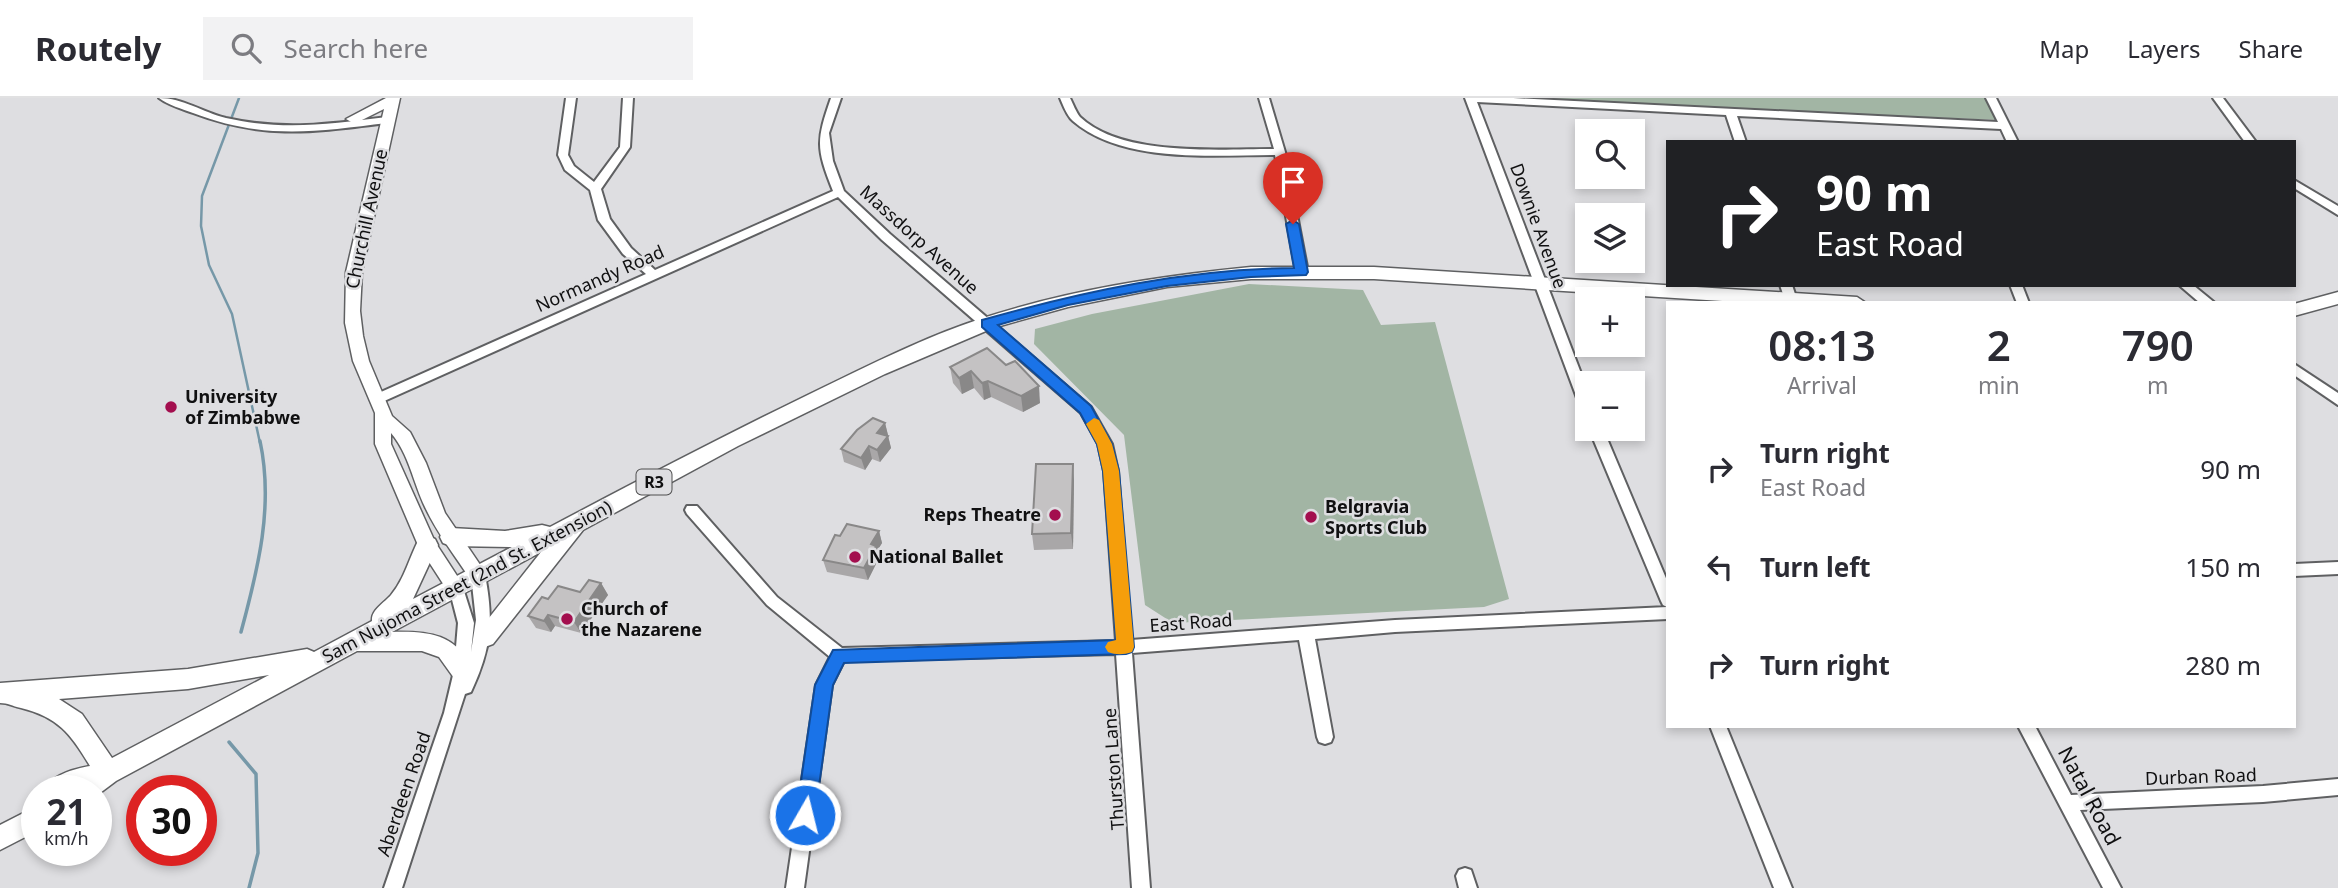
<!DOCTYPE html>
<html lang="en">
<head>
<meta charset="utf-8">
<style>
	:root { --surface:#fff; --page:#f2f2f3; --text:#2b2b33; --muted:#7c7c81; --line:#e1e1e2 }
	body { margin:0; font-family:"Noto Sans",sans-serif; background:var(--page); color:var(--text); height:100vh; display:flex; flex-direction:column; font-size:26px; white-space:nowrap }
	* { box-sizing:border-box; margin:0 }
	p { font-size:23px; color:var(--muted) }
	.icon { flex:none; width:38px; height:38px; fill:none; stroke:currentColor; stroke-width:2; stroke-linecap:round; stroke-linejoin:round }
	.map { position:relative; flex:1; overflow:hidden }
	.panel { position:absolute; left:1666px; top:203px; width:630px; height:427px; display:flex; flex-direction:column; background:var(--surface); border-radius:0px; box-shadow:0 4px 10px #0003 }
	.panel>* { flex:none }
	.banner { position:absolute; left:1666px; top:42px; width:630px; height:147px; border-radius:0px; box-shadow:0 4px 10px #0003; background:#202124; color:#fff; overflow:hidden }
	.fabs { position:absolute; left:1575px; top:21px; display:grid; gap:14px }
	.fabs a { display:grid; place-items:center; width:70px; height:70px; border-radius:0px; background:var(--surface); box-shadow:0 4px 10px #0003; font-size:35px }
	.speed { position:absolute; left:21px; top:677px; display:flex; gap:14px; font-size:35px; font-weight:700; text-align:center }
	.speed>* { display:grid; place-content:center; width:91px; height:91px; border-radius:50%; background:var(--surface); box-shadow:0 4px 10px #0003; line-height:1 }
	.speed small { font-size:18px; font-weight:400 }
	.speed .limit { border:10px solid #d22; background:#fff; color:#111 }
	.pin { position:absolute; display:grid; place-items:center; width:60px; height:60px; color:#fff; margin:-72px -30px; border-radius:50% 50% 50% 0; rotate:-45deg; box-shadow:0 0 7px #0007 }
	.pin .icon { rotate:45deg }
	.me { position:absolute; width:77px; margin:-38px; rotate:8deg; stroke-linejoin:round; filter:drop-shadow(0 0 5px #0008) }
	.turn { display:flex; align-items:center; gap:24px; height:147px; padding:0 35px; font-size:32px }
	.turn .icon { width:91px; height:91px; stroke-width:2.5 }
	.turn b { display:block; font-size:49px; line-height:60px }
	.eta { display:flex; justify-content:space-evenly; align-items:center; height:119px; text-align:center }
	.eta b { font-size:42px; font-weight:600; line-height:49px }
	ul { padding:0; list-style:none }
	li { display:flex; align-items:center; gap:21px; height:98px; padding:0 35px }
	li div { flex:1 }
	li b { display:block; font-size:26px }
	li em { font-style:normal }
	header { display:flex; align-items:center; gap:42px; box-sizing:border-box; height:98px; padding:0 35px; background:var(--surface); border-bottom:2px solid var(--line) }
	header strong { font-size:33px }
	nav { display:flex; gap:38px; margin-inline-start:auto; font-size:24px }
	.search { width:490px; height:63px; background:var(--page); display:flex; align-items:center; gap:18px; box-sizing:border-box; padding:0 24px; border-radius:0px; color:var(--muted); font-size:26px }
	.map>svg:first-child { display:block }
	.green { fill:#a2b5a4 }
	.lines { fill:none; stroke-linecap:round; stroke-linejoin:round }
	.stream-far1 { stroke:#7698a8; stroke-width:2.5 }
	.stream { stroke:#7698a8; stroke-width:3.5 }
	.minor-casing { stroke:#5f6062; stroke-width:4 }
	.major-casing { stroke:#5f6062; stroke-width:3 }
	.highway-casing { stroke:#5f6062; stroke-width:3 }
	.minor { fill:#fff; fill-rule:evenodd }
	.major { fill:#fff; fill-rule:evenodd }
	.highway { fill:#fff; fill-rule:evenodd }
	.wall { fill:#a9a7a8 }
	.shaded-wall { fill:#898888 }
	.building { fill:#c4c2c3; stroke:#898888; stroke-width:2 }
	.route { fill:#1a73e8; stroke:#114b97; stroke-width:2 }
	.slow { fill:#f59e0b }
	.poi-dot { fill:#a30e4e; stroke:#dedee1; stroke-width:2.5 }
	.labels { text-anchor:middle; stroke-width:5; stroke-linejoin:round; paint-order:stroke }
	.shield { fill:#dedee1; stroke:#4e4e4f; stroke-width:2 }
	.shield-label { font-size:16px; font-weight:bold; fill:#101011 }
	.street-label { font-size:18px; fill:#101011; stroke:#dedee1 }
	.poi-label { font-size:18px; font-weight:bold; fill:#101011; stroke:#dedee1; text-anchor:start }
	.near-street-label { font-size:21px; fill:#101011; stroke:#dedee1 }
</style>
</head>
<body>
<header>
<strong>Routely</strong>
<div class="search"><svg class="icon" aria-label="search" viewBox="0 0 24 24"><circle cx="10" cy="10" r="6"/><path d="M15 15l6 6"/></svg>Search here</div>
<nav><a>Map</a><a>Layers</a><a>Share</a></nav>
</header>
<div class="map">
<svg width="2338" height="790" viewBox="0 0 2338 790">
	<rect width="100%" height="100%" fill="#dedee1"/>
	<g class="green">
		<polygon points="1490,0 1986,0 1998,22 1491,1"/>
		<polygon points="1249,186 1363,192 1381,227 1435,224 1509,501 1484,509 1173,525 1145,507 1124,337 1034,246 1035,231 1092,216"/>
	</g>
	<g class="lines">
		<polyline class="stream-far1" points="239,0 202,98 201,128 209,167 232,216 260,345"/>
		<g class="stream">
			<path d="M241 534C258 471 274 408 260 343"/>
			<polyline points="229,644 256,676 258,755 249,790"/>
		</g>
		<defs>
			<g id="minor">
				<path d="M159 0C183 0 202 14 226 20 285 33 328 26 387 19L392 22 387 25C314 34 264 42 193 15 182 11 168 7 159 0Z"/>
				<path d="M566 0H576L568 57 574 68 594 84 620 49 623 0H633L630 49 601 91 610 121 631 150 655 172 833 93C816 50 816 43 831 0H841L829 35 833 63 844 93 890 136 1091 309 1112 346 1118 373 1131 542 1395 522 1667 509 1663 507 1661 503 1589 331H1603L1668 485V521L1395 534 1315 541 1333 639 1331 644 1325 646 1319 644 1317 639 1299 542 1132 555 1150 790H1132L1116 556 844 563 832 587 804 790H786L816 587 830 559 767 507 687 416 685 412 687 408H697L777 499 842 550 1116 543 1104 373 1098 346 1081 315 882 142 838 99 382 304H372L370 301 372 298 646 176 623 156 598 122 590 92 565 72 558 57Z"/>
				<path d="M1060 0H1070C1073 6 1076 14 1080 19 1122 59 1219 51 1274 51L1259 0H1269L1285 54 1308 174 1306 177 1302 178 1296 174 1275 57C1213 57 1123 66 1073 23 1067 18 1063 7 1060 0Z"/>
				<polygon points="1465,0 1513,0 1998,24 1986,0 1996,0 2018,44 2007,44 2001,31 1737,18 1746,44 1735,44 1726,17 1477,4 1587,291 1587,313 1580,308"/>
				<polygon points="2213,0 2223,0 2256,44 2245,44"/>
				<polygon points="2294,82 2338,108 2338,117 2294,90"/>
				<polygon points="1780,187 1792,187 1798,205 1786,205"/>
				<polygon points="2010,187 2022,187 2029,205 2017,205"/>
				<polygon points="2179,187 2193,187 2215,205 2200,205"/>
				<polygon points="2294,266 2338,295 2338,307 2294,277"/>
				<polygon points="2338,464 2338,476 2294,478 2294,466"/>
				<path d="M478 471 483 473 485 477C494 524 491 551 471 594L465 596 402 790H384L444 615 454 573 458 525 449 490 451 486 456 484 461 486 463 490 474 525 471 554 476 522 471 477 473 473Z"/>
				<polygon points="1710,628 1726,628 1792,790 1774,790"/>
				<polygon points="2018,628 2035,628 2071,697 2263,688 2338,681 2338,697 2263,704 2080,712 2121,790 2103,790"/>
				<polygon points="1465,770 1471,772 1477,790 1459,790 1456,778 1459,772"/>
			</g>
			<path id="major" d="M386 0H400L362 174 360 213 363 238 369 263 392 318 410 334 426 365 445 415 487 477 485 482 478 484 471 482C455 458 437 435 425 409 413 384 409 356 391 335V346L435 444 465 490 463 495 456 498 449 495 418 447 375 346V315L353 263 345 225 346 174 384 11 358 24 353 25 346 21Z"/>
			<g id="highway">
				<path d="M1251 169H1374L1857 199 1866 205H1754L1374 181H1251L1167 189 1068 209 993 230 885 276 738 348 583 432 493 546 485 549 477 546 474 539 541 454 392 534C430 533 456 536 474 573L470 580 462 583 454 580 439 559 422 553H357L116 683 96 698V693H43C51 677 73 671 90 668 71 636 58 619 21 610 12 608 8 605 0 605V585L188 571 307 551 314 554 372 523C371 512 384 505 391 497 405 480 409 460 419 441L427 438 435 441 438 447 413 501 512 449 451 448 443 445 440 439 443 433 451 430 505 433 542 427 550 429C639 382 729 335 820 291 872 266 925 239 980 221 1068 192 1159 178 1251 169ZM269 577 112 660 82 616 59 601 188 591Z"/>
				<polygon points="2338,194 2338,206 2294,218 2294,206"/>
				<polygon points="37,708 37,733 0,752 0,727"/>
			</g>
		</defs>
		<use href="#minor" class="minor-casing"/>
		<use href="#major" class="major-casing"/>
		<use href="#highway" class="highway-casing"/>
		<use href="#minor" class="minor"/>
		<use href="#major" class="major"/>
		<use href="#highway" class="highway"/>
	</g>
	<g class="wall">
		<polygon points="987,250 1040,305 1023,314 991,299 984,302 974,290 962,296 953,285 950,269"/>
		<polygon points="885,325 891,350 880,364 872,361 865,372 844,364 841,351"/>
		<polygon points="1074,382 1073,451 1034,452 1032,436"/>
		<polygon points="879,433 882,445 877,453 879,460 868,482 827,474 823,462 840,438"/>
		<polygon points="601,485 608,497 581,535 555,528 551,534 536,530 528,518 548,501 580,494"/>
	</g>
	<g class="shaded-wall">
		<polygon points="971,273 974,290 962,296 959,280"/>
		<polygon points="988,283 991,299 984,302 982,285"/>
		<polygon points="1039,288 1040,305 1023,314 1021,298"/>
		<polygon points="885,325 888,337 880,347 877,335"/>
		<polygon points="888,338 891,350 880,364 877,352"/>
		<polygon points="869,348 872,361 865,372 861,360"/>
		<polygon points="1073,366 1074,382 1073,451 1071,435"/>
		<polygon points="879,433 882,445 877,453 879,460 868,482 864,470 871,446"/>
		<polygon points="601,485 608,497 581,535 574,524"/>
		<polygon points="548,517 555,528 551,534 544,523"/>
	</g>
	<g class="building">
		<polygon points="987,250 1006,267 1015,263 1039,288 1021,298 988,283 982,285 971,273 959,280 950,269"/>
		<polygon points="873,320 885,325 877,335 888,338 877,352 869,348 861,360 841,351 857,332"/>
		<polygon points="1036,366 1073,366 1071,435 1032,436"/>
		<polygon points="847,426 879,433 871,446 876,448 864,470 823,462 835,437 840,438"/>
		<polygon points="589,482 601,485 574,524 548,517 544,523 528,518 542,499 548,501 558,488 580,494"/>
	</g>
	<path class="route" d="M1293 122 1299 126 1308 174 1306 177 1251 179 1167 188 1068 207 998 227 1091 308 1112 346 1119 373 1134 549 1132 554 1126 556 844 565 833 587 815 717 812 724 805 726 799 724 796 717 815 587 833 552 1116 542 1103 373 1097 346 1080 315 982 229V222C1085 193 1187 171 1294 170L1286 126Z"/>
	<path class="slow" d="M1094 320 1099 322 1112 346 1119 373 1134 549 1132 554C1123 557 1116 557 1108 554L1105 549 1108 544 1116 542 1103 373 1097 346 1086 326Z"/>
	<g class="poi-dot">
		<circle cx="171" cy="309" r="7"/>
		<circle cx="1055" cy="417" r="7"/>
		<circle cx="1311" cy="419" r="7"/>
		<circle cx="855" cy="459" r="7"/>
		<circle cx="567" cy="521" r="7"/>
	</g>
	<g class="labels">
		<rect class="shield" x="636.5" y="371.5" width="35" height="25" rx="5"/>
		<g class="shield-label">
			<text x="654" y="390">R3</text>
		</g>
		<g class="street-label">
			<text transform="translate(367 121) rotate(-78)" y="6">Churchill Avenue</text>
			<text transform="translate(1538 128) rotate(70)" y="6">Downie Avenue</text>
			<text transform="translate(919 142) rotate(42)" y="6">Massdorp Avenue</text>
			<text transform="translate(600 181) rotate(-24)" y="6">Normandy Road</text>
			<text transform="translate(467 484) rotate(-28)" y="6">Sam Nujoma Street (2nd St. Extension)</text>
			<text transform="translate(1191 525) rotate(-4)" y="6">East Road</text>
			<text transform="translate(1114 671) rotate(-94)" y="6">Thurston Lane</text>
			<text transform="translate(2201 679) rotate(-2)" y="6">Durban Road</text>
			<text transform="translate(404 696) rotate(-71)" y="6">Aberdeen Road</text>
		</g>
		<g class="poi-label">
			<text x="185" y="305">University<tspan x="185" dy="21">of Zimbabwe</tspan></text>
			<text x="1325" y="415">Belgravia<tspan x="1325" dy="21">Sports Club</tspan></text>
			<text x="1041" y="423" text-anchor="end">Reps Theatre</text>
			<text x="869" y="465">National Ballet</text>
			<text x="581" y="517">Church of<tspan x="581" dy="21">the Nazarene</tspan></text>
		</g>
		<g class="near-street-label">
			<text transform="translate(2089 698) rotate(62)" y="7">Natal Road</text>
		</g>
	</g>
</svg>
<div class="fabs">
<a><svg class="icon" aria-label="search" viewBox="0 0 24 24"><circle cx="10" cy="10" r="6"/><path d="M15 15l6 6"/></svg></a>
<a><svg class="icon" aria-label="layers" viewBox="0 0 24 24"><path d="M12 4l9 5-9 5-9-5zM3 14l9 5 9-5"/></svg></a>
<a>+</a>
<a>−</a>
</div>
<div class="speed"><div>21<small>km/h</small></div><div class="limit">30</div></div>
<div class="pin" style="left:1293px;top:126px;background:#d93025"><svg class="icon" aria-label="arrive" viewBox="0 0 24 24"><path d="M6 21V4h12l-3 4 3 4H6"/></svg></div>
<svg class="me" style="left:805px;top:717px" viewBox="-20 -20 40 40"><circle r="17" fill="#1a73e8" stroke="#fff" stroke-width="3"/><path d="M0-11L8 9 0 5-8 9z" fill="#fff"/></svg>
<div class="banner">
<div class="turn"><svg class="icon" aria-label="right" viewBox="0 0 24 24"><path d="M7 20v-9h11M14 6l5 5-5 5"/></svg><div><b>90 m</b>East Road</div></div>
</div>
<section class="panel">
<div class="eta">
<div><b>08:13</b><p>Arrival</p></div>
<div><b>2</b><p>min</p></div>
<div><b>790</b><p>m</p></div>
</div>
<ul>
<li><svg class="icon" aria-label="right" viewBox="0 0 24 24"><path d="M7 20v-9h11M14 6l5 5-5 5"/></svg><div><b>Turn right</b><p>East Road</p></div><em>90 m</em></li>
<li><svg class="icon" aria-label="left" viewBox="0 0 24 24"><path d="M17 20v-9H6M10 6l-5 5 5 5"/></svg><div><b>Turn left</b></div><em>150 m</em></li>
<li><svg class="icon" aria-label="right" viewBox="0 0 24 24"><path d="M7 20v-9h11M14 6l5 5-5 5"/></svg><div><b>Turn right</b></div><em>280 m</em></li>
</ul>
</section>
</div>
</body>
</html>
